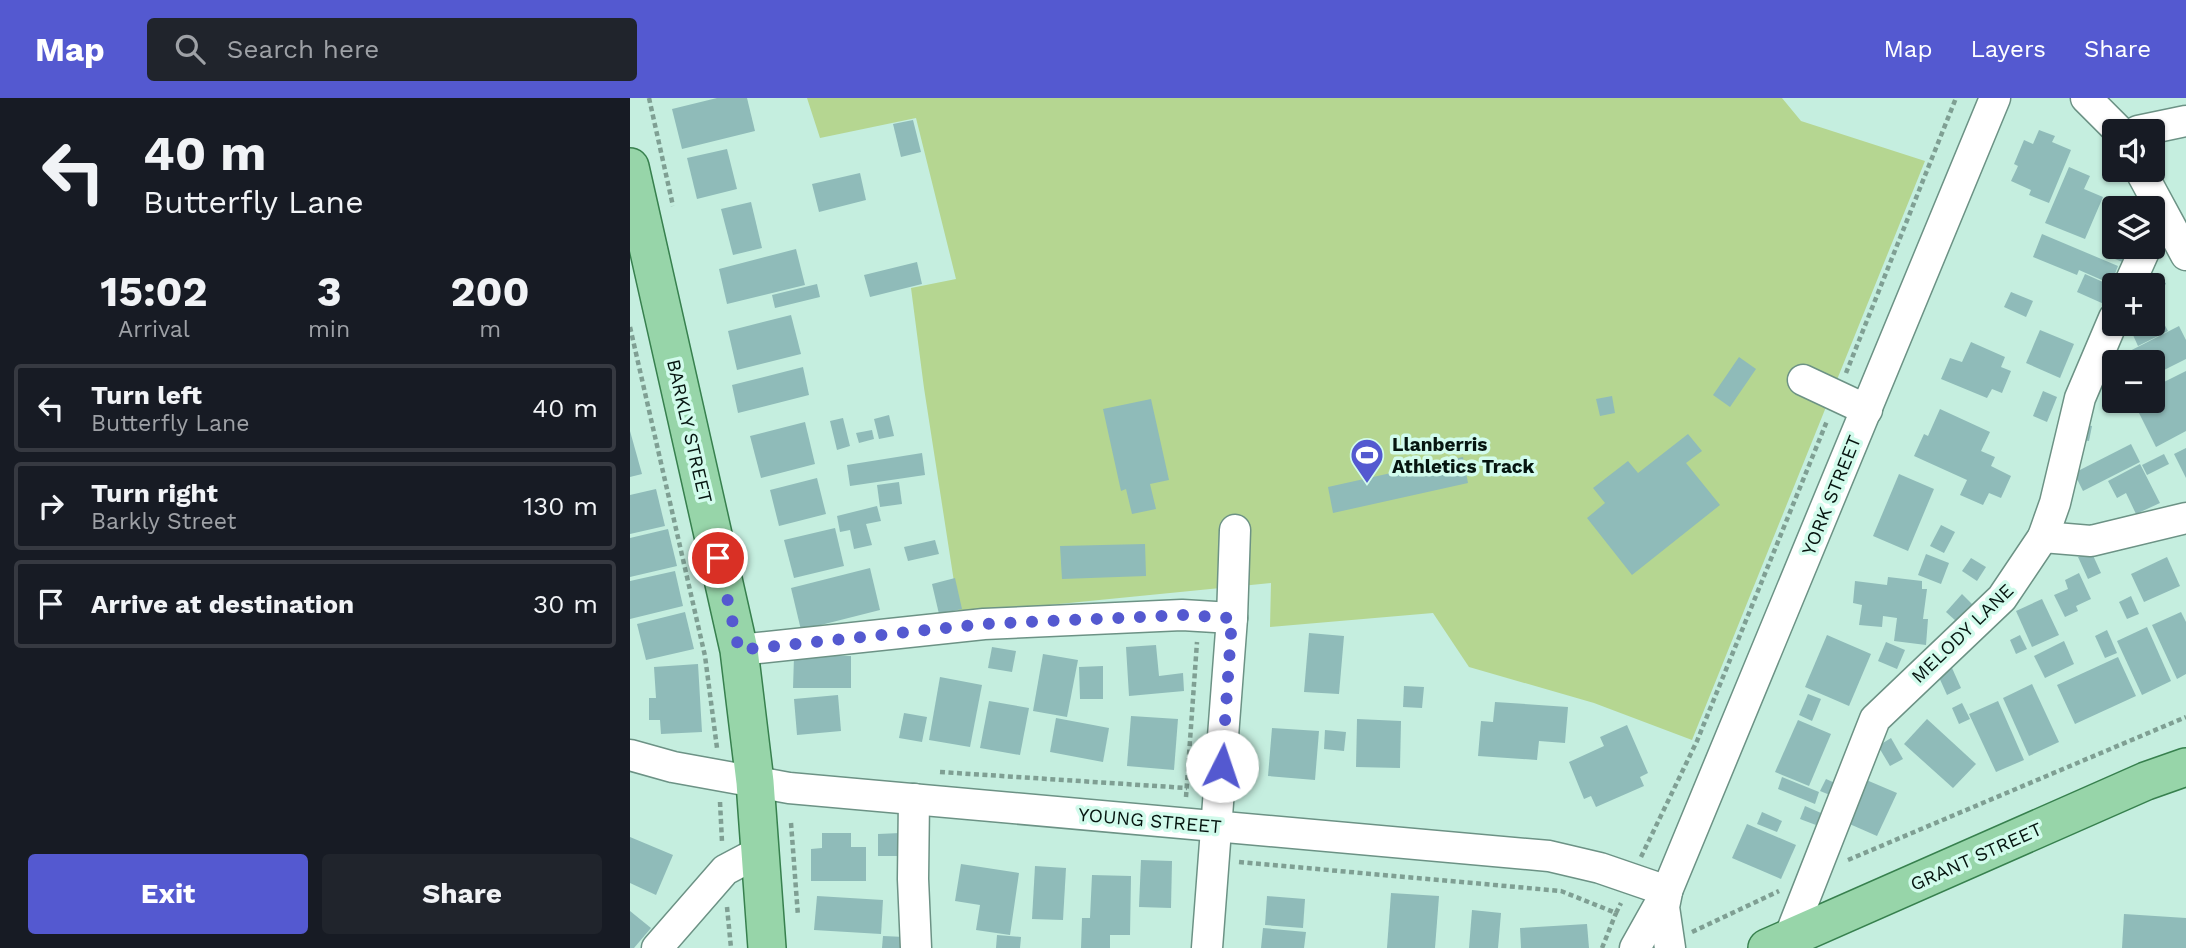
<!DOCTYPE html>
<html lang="en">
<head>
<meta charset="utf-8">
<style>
	:root { --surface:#171b24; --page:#20242c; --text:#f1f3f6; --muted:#9ea1a6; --line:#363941; --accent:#5459d0 }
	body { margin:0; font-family:"Work Sans",sans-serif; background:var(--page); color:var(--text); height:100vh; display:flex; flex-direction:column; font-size:26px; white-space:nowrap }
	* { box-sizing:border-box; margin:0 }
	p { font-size:23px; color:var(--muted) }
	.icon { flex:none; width:38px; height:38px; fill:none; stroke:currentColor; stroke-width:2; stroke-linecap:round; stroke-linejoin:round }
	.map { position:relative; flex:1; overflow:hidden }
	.sheet { display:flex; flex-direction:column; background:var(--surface); width:630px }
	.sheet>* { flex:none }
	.banner { background:#171b24; color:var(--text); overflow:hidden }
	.tools { position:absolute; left:1472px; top:21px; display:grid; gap:14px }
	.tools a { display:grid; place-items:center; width:63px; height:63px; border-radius:7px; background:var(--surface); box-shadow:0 2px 5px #0004; font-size:35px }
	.pin { position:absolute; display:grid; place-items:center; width:60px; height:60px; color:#fff; margin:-30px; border:4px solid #fff; border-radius:50%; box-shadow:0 2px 7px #0007 }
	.me { position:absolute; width:77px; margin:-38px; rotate:4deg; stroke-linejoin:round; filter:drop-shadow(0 0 5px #0008) }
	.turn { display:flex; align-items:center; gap:24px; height:147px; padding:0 28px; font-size:32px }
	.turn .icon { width:91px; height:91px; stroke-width:2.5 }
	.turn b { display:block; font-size:49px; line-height:60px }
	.eta { display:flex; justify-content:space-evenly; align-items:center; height:119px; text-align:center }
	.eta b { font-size:42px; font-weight:700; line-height:49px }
	.cta { display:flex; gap:14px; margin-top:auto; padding:14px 28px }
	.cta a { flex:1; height:80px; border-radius:7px; background:var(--accent); color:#fff; font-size:28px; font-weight:700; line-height:80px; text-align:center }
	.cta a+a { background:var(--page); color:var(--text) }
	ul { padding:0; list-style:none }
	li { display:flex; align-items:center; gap:21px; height:88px; margin:0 14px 10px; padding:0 14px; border:4px solid var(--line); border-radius:7px }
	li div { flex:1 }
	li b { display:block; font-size:26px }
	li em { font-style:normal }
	header { display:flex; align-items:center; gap:42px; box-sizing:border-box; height:98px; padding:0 35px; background:var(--accent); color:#fff }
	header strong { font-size:33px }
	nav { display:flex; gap:38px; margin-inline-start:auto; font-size:24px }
	.search { width:490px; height:63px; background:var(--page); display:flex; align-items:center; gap:18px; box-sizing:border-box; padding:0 24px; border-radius:7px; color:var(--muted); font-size:26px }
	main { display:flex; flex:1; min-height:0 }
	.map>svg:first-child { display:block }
	.green { fill:#b5d691 }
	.building { fill:#8fbbb9 }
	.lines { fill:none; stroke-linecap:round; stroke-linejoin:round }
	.minor-casing { stroke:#6c9285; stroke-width:33 }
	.major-casing { stroke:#37804e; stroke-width:40 }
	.path { stroke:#7f9f93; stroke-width:4.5; stroke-dasharray:5 3.5; stroke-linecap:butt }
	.minor { stroke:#fff; stroke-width:30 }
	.major { stroke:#97d5a9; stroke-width:37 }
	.route { stroke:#5459d0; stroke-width:12; stroke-dasharray:0 21.6 }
	.labels { text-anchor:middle; stroke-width:7; stroke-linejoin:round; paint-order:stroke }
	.street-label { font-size:19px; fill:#061510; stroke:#d2fbec }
	.poi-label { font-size:19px; font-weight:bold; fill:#061510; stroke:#d2fbec; text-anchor:start }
</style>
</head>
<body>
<header>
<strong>Map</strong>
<div class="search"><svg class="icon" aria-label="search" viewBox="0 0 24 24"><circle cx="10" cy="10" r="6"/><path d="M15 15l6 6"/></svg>Search here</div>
<nav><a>Map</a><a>Layers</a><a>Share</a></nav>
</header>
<main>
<section class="sheet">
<div class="banner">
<div class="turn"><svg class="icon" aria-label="left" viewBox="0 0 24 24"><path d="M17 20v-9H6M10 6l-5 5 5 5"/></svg><div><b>40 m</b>Butterfly Lane</div></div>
</div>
<div class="eta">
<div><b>15:02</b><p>Arrival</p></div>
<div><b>3</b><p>min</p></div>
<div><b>200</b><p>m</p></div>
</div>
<ul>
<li><svg class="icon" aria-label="left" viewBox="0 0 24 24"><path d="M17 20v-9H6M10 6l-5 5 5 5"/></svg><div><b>Turn left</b><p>Butterfly Lane</p></div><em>40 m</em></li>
<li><svg class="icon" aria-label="right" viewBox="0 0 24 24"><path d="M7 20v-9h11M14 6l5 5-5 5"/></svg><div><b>Turn right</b><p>Barkly Street</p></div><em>130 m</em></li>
<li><svg class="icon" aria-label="arrive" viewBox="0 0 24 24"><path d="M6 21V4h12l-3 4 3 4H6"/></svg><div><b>Arrive at destination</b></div><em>30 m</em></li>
</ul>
<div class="cta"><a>Exit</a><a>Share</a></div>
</section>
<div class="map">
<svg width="1556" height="850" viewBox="0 0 1556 850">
	<rect width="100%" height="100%" fill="#c5eedf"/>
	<polygon class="green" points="177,0 1152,0 1171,23 1295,63 1062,642 964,605 839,569 803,515 640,529 641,485 329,516 294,290 281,190 326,181 286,20 190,40"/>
	<g class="building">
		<polygon points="87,0 117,0 125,33 52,51 42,11"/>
		<polygon points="283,22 291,54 271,59 263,26"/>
		<polygon points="1409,32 1425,38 1422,44 1441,52 1419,105 1399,97 1401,92 1381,83 1388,68 1384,66 1394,42 1403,46"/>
		<polygon points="97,51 107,91 67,101 57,60"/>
		<polygon points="1439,69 1460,78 1454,91 1473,99 1455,141 1415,125"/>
		<polygon points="230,75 236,102 189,114 182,86"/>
		<polygon points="121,104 132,150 103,157 91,111"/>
		<polygon points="1412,136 1488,168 1481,186 1449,172 1447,177 1403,159"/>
		<polygon points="1485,149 1502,149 1495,165 1480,159"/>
		<polygon points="166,151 175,187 97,206 89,171"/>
		<polygon points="287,164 292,186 240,199 234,177"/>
		<polygon points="1455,176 1482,188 1474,206 1447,194"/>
		<polygon points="1513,176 1536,185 1525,212 1522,211 1522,187 1508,187"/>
		<polygon points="187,186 190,199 145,210 142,197"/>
		<polygon points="1381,194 1403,203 1396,219 1374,209"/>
		<polygon points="161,217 171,256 107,272 98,233"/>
		<polygon points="1532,222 1538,233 1508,248 1503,237"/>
		<polygon points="1549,228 1556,242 1556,261 1522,278 1522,264 1486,264 1484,261"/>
		<polygon points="1410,232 1444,246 1430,280 1396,265"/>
		<polygon points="1341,244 1375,259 1371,269 1381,273 1372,295 1362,291 1357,300 1311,281 1320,260 1332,264"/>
		<polygon points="1109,259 1126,271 1100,309 1083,297"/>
		<polygon points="173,269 179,297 108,315 102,287"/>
		<polygon points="1556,273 1556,333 1526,349 1503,303 1522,303 1522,290"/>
		<polygon points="1413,293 1427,299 1417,324 1403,318"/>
		<polygon points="982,298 985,315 970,318 966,301"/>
		<polygon points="521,301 539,382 520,386 526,411 502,416 496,391 491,393 473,311"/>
		<polygon points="1310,311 1360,334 1351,353 1365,359 1361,368 1381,378 1371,400 1359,395 1353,407 1330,397 1337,382 1284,358 1294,336 1298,338"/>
		<polygon points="259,317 264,338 249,341 244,321"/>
		<polygon points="213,320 220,348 207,352 200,323"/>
		<polygon points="175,324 185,366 131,380 120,338"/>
		<polygon points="1449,326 1462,328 1459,343 1447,341"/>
		<polygon points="242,332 244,341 229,345 226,335"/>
		<polygon points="0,333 12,376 0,379"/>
		<polygon points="1058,336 1072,353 1056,365 1090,407 1002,477 957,420 975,405 963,390 998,363 1008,375"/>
		<polygon points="1501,346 1510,364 1453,393 1444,375"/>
		<polygon points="1556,350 1556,380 1544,356"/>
		<polygon points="292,355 295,377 220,388 217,367"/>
		<polygon points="1534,356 1539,366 1517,377 1512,367"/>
		<polygon points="833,359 838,385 703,415 698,389"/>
		<polygon points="1510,366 1530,405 1506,416 1496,395 1487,400 1478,383"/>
		<polygon points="1269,376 1304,391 1278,453 1243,438"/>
		<polygon points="187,380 196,416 149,428 140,392"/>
		<polygon points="269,384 272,406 250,409 247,387"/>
		<polygon points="26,391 35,428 0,436 0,397"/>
		<polygon points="247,408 251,423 236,426 242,447 224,451 220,432 210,434 207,418"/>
		<polygon points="1311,427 1325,434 1314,455 1300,448"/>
		<polygon points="205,430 214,468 164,480 154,442"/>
		<polygon points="38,431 47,468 0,479 0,440"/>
		<polygon points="305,442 309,456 278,463 274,449"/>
		<polygon points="515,446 516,478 432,481 430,448"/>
		<polygon points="1461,453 1471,475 1458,481 1448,459"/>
		<polygon points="1296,456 1319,465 1311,486 1288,477"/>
		<polygon points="1537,459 1550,488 1514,504 1501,476"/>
		<polygon points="1341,460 1356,469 1347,483 1332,473"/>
		<polygon points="240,470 250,512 171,532 161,490"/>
		<polygon points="45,473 53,508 0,521 0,483"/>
		<polygon points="1449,475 1461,501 1446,508 1448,513 1435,519 1424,497 1438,491 1435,482"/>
		<polygon points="1258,479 1292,483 1292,491 1297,491 1293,521 1298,521 1296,547 1264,543 1267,520 1253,518 1252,529 1229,527 1232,507 1223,505 1225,483 1257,487"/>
		<polygon points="325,480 332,511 309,516 302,486"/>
		<polygon points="1332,496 1343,507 1327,524 1316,514"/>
		<polygon points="1501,498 1509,516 1497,521 1489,504"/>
		<polygon points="1412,501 1429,537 1402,549 1386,513"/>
		<polygon points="55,514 64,551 16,562 7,526"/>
		<polygon points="1551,514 1556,524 1556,576 1547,581 1522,527"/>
		<polygon points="1517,529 1541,583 1512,597 1487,543"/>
		<polygon points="1477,532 1487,555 1475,560 1465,538"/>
		<polygon points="679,535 714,538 709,596 674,594"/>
		<polygon points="1197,537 1241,556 1219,608 1175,589"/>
		<polygon points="1390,537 1397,551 1386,556 1380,542"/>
		<polygon points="1434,543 1444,566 1415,580 1404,558"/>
		<polygon points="1256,544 1275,552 1267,571 1248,563"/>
		<polygon points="526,547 529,578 553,575 554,593 499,598 496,549"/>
		<polygon points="362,549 386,553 382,574 358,570"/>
		<polygon points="413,556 448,562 437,619 403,613"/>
		<polygon points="164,558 221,558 221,590 163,590"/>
		<polygon points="1488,559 1506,598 1445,626 1427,587"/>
		<polygon points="68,566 72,634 31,636 30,622 19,622 19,600 26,600 24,569"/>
		<polygon points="473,568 473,601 450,601 449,569"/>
		<polygon points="1322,570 1331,590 1317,597 1308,577"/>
		<polygon points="310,579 352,587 340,649 299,642"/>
		<polygon points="1402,586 1429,644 1399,658 1373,600"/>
		<polygon points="774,588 794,589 792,610 773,609"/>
		<polygon points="1178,596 1191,601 1182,623 1169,617"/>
		<polygon points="208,597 211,633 167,637 164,601"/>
		<polygon points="359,603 399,610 390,657 350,650"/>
		<polygon points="1368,603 1394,662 1366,674 1339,616"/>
		<polygon points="865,604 938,609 935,645 909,643 907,662 848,658 851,623 863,624"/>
		<polygon points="1332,605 1340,621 1329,626 1322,610"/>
		<polygon points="274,615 297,619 292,644 269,640"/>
		<polygon points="501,618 548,621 544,672 497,668"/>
		<polygon points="426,620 479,630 473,664 420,654"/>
		<polygon points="727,621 771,623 770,670 726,669"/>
		<polygon points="1297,621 1346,666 1323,690 1274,646"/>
		<polygon points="1168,622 1201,636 1179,688 1145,674"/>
		<polygon points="997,627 1018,675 1010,679 1014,688 966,709 961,698 954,701 939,664 974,648 970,639"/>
		<polygon points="642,630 689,633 685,682 638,678"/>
		<polygon points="695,632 716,634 714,653 694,651"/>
		<polygon points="1261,640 1273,661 1260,668 1248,648"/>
		<polygon points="1152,679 1189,694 1185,706 1148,691"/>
		<polygon points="1196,681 1205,685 1200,697 1190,693"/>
		<polygon points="1234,681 1267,695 1247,738 1215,724"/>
		<polygon points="1175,708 1191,715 1186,727 1170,721"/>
		<polygon points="1132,714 1152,723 1147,734 1127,726"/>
		<polygon points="1117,726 1166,747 1151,781 1102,760"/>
		<polygon points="192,735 221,735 221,749 236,749 236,783 181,783 181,751 192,750"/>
		<polygon points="270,735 270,758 248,758 248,736"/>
		<polygon points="0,739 43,757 26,797 0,785"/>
		<polygon points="511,762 542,763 541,810 509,809"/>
		<polygon points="331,766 389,775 380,837 346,832 350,807 325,803"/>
		<polygon points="405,768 436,770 433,822 402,821"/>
		<polygon points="462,777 501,778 500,837 480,837 480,850 451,850 452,820 460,820"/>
		<polygon points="761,795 809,798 805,850 757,850"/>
		<polygon points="187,798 253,802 251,836 184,832"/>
		<polygon points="637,798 675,801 673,830 635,827"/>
		<polygon points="842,812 871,815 868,850 839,850"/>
		<polygon points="0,813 21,830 4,850 0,850"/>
		<polygon points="1494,816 1556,820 1556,850 1492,850"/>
		<polygon points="957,826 959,850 891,850 890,830"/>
		<polygon points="633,830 676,834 674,850 631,850"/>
		<polygon points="367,837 391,839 390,850 366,850"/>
		<polygon points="253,838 275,839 275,850 252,850"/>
	</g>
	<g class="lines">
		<defs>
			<g id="minor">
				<polyline points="1456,0 1489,33"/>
				<polyline points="1508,33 1556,23"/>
				<polyline points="1510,72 1556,157"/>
				<polyline points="1499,187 1516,149"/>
				<polyline points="1173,282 1237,312"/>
				<polyline points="1413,439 1461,443 1556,420"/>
				<polyline points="109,552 354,526 552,517 602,520"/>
				<polyline points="0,657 43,669 159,690 919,758 970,770 1037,793"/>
				<polyline points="284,701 283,781 286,850"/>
				<polyline points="1037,794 1034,809 1040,850"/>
				<polyline points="1159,840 1245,621 1372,500 1413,439 1425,405 1450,300 1484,220"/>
				<polyline points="27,850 95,772 129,754"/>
				<polyline points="577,850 602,520 605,432"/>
				<polyline points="1005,850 1037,793 1365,0"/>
			</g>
			<g id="major">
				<polyline points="0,69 109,552 125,684 137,850"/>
				<polyline points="1137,850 1516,683 1556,669"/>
			</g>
		</defs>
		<use href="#minor" class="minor-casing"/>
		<use href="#major" class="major-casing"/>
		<g class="path">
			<polyline points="19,0 43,108"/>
			<polyline points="0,229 75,558 87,650"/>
			<polyline points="1216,275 1326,0"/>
			<polyline points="310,674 557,690"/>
			<polyline points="556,699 567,544"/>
			<polyline points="90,704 92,744"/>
			<polyline points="161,725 168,818"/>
			<polyline points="1011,759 1067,643 1197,323"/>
			<polyline points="1218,762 1556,619"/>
			<polyline points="609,764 931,793 986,815 991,805"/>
			<polyline points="97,809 101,850"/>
			<polyline points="1062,834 1149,793"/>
			<polyline points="972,850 986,815"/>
		</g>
		<use href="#minor" class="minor"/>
		<use href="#major" class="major"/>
	</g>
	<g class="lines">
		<polyline class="route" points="88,460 109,552 354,526 552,517 602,520 592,668"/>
	</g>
	<defs>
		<symbol id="stadium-pin" viewBox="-11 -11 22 30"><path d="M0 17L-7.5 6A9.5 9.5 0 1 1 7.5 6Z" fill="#5459d0" stroke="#d2fbec"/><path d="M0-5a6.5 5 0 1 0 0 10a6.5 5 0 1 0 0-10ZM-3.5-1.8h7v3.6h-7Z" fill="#fff"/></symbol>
	</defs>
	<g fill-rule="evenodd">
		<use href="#stadium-pin" x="718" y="338" width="38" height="52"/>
	</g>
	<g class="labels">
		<g class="street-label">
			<text transform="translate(60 333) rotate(77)" y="7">BARKLY STREET</text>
			<text transform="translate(1201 397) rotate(-68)" y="7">YORK STREET</text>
			<text transform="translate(1332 535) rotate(-44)" y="7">MELODY LANE</text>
			<text transform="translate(520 722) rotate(5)" y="7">YOUNG STREET</text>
			<text transform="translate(1346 758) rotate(-24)" y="7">GRANT STREET</text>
		</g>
		<g class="poi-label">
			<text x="762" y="353">Llanberris<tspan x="762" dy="22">Athletics Track</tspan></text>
		</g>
	</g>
</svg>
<div class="tools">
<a><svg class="icon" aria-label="sound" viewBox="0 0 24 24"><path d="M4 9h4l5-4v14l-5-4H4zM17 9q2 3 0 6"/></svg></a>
<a><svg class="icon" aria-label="layers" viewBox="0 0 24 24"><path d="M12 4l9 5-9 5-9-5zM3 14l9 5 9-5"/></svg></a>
<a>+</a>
<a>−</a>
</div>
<div class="pin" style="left:88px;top:460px;background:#d93025"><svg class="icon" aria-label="arrive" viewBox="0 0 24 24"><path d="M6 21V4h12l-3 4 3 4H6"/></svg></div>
<svg class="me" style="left:592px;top:668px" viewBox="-20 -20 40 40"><circle r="19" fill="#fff"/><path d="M0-13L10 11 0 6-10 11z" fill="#5459d0"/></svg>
</div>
</main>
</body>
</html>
